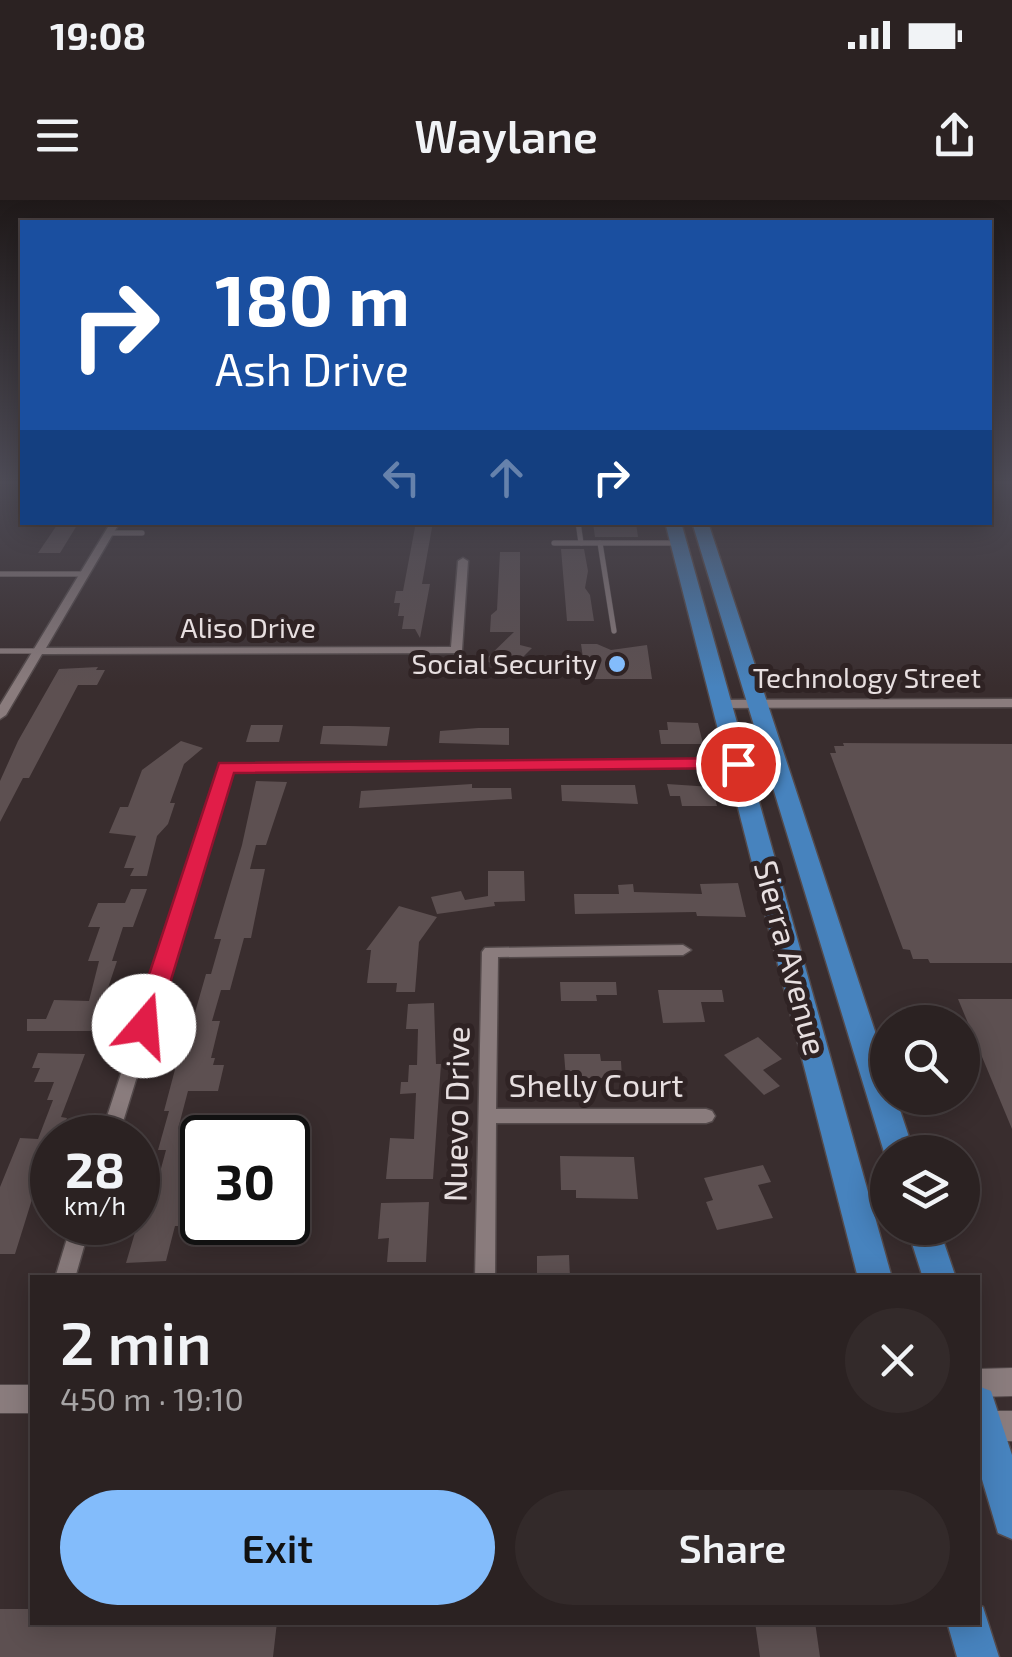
<!DOCTYPE html>
<html lang="en">
<head>
<meta charset="utf-8">
<style>
	:root { --surface:#2b2222; --page:#332a2a; --text:#f1f3f6; --muted:#a6a4a5; --line:#473f40; --accent:#83bcfb }
	body { margin:0; font-family:"Exo 2",sans-serif; background:var(--page); color:var(--text); height:100vh; display:flex; flex-direction:column; font-size:38px; white-space:nowrap }
	* { box-sizing:border-box; margin:0 }
	p { font-size:32px; color:var(--muted) }
	.icon { flex:none; width:55px; height:55px; fill:none; stroke:currentColor; stroke-width:2; stroke-linecap:round; stroke-linejoin:round }
	.map { position:relative; flex:1; overflow:hidden }
	.drawer { position:absolute; left:30px; top:1075px; width:950px; height:350px; display:flex; flex-direction:column; background:var(--surface); border-radius:0px; box-shadow:0 5px 25px #0003,0 0 0 2px var(--line) }
	.drawer>* { flex:none }
	.hud { position:absolute; left:20px; top:20px; width:972px; height:305px; border-radius:0px; box-shadow:0 5px 25px #0003,0 0 0 2px var(--line); background:#1a4fa0; color:#fff; overflow:hidden }
	.tools { position:absolute; left:870px; top:805px; display:grid; gap:20px }
	.tools a { display:grid; place-items:center; width:110px; height:110px; border-radius:50%; background:var(--surface); box-shadow:0 5px 25px #0003,0 0 0 2px var(--line); font-size:50px }
	.speed { position:absolute; left:30px; top:915px; display:flex; gap:20px; font-size:50px; font-weight:700; text-align:center }
	.speed>* { display:grid; place-content:center; width:130px; height:130px; border-radius:50%; background:var(--surface); box-shadow:0 5px 25px #0003,0 0 0 2px var(--line); line-height:1 }
	.speed small { font-size:25px; font-weight:400 }
	.speed .limit { border:5px solid #111; border-radius:15px; background:#fff; color:#111 }
	.pin { position:absolute; display:grid; place-items:center; width:85px; height:85px; color:#fff; margin:-42px; border:5px solid #fff; border-radius:50%; box-shadow:0 2px 10px #0007 }
	.me { position:absolute; width:110px; margin:-55px; rotate:18deg; stroke-linejoin:round; filter:drop-shadow(0 0 8px #0008) }
	.turn { display:flex; align-items:center; gap:35px; height:210px; padding:0 30px; font-size:45px }
	.turn .icon { width:130px; height:130px; stroke-width:2.5 }
	.turn b { display:block; font-size:70px; line-height:85px }
	.lanes { display:flex; align-items:center; height:95px; padding:0 30px; background:#0003; justify-content:center; gap:50px; direction:ltr }
	.lanes .off { opacity:.35 }
	.round { display:grid; place-items:center; flex:none; width:105px; height:105px; border-radius:52px; background:var(--page) }
	.summary { display:flex; align-items:center; justify-content:space-between; height:170px; padding:0 30px }
	h1 { font-size:60px; font-weight:600; line-height:75px }
	.action { display:flex; gap:20px; margin-top:auto; padding:20px 30px }
	.action a { flex:1; height:115px; border-radius:60px; background:var(--accent); color:#111; font-size:40px; font-weight:600; line-height:115px; text-align:center }
	.action a+a { background:var(--page); color:var(--text) }
	.status { display:flex; justify-content:space-between; align-items:center; height:70px; padding:0 50px; background:var(--surface); direction:ltr }
	.status svg { height:28px; fill:currentColor }
	header { display:flex; justify-content:space-between; align-items:center; height:130px; padding:0 30px; background:var(--surface); font-size:45px; font-weight:600 }
	.map>svg:first-child { display:block }
	.building { fill:#5d5051 }
	.lines { fill:none; stroke-linecap:round; stroke-linejoin:round }
	.service-casing { stroke:#544a4b; stroke-width:6 }
	.minor-casing { stroke:#544a4b; stroke-width:3 }
	.tertiary-casing { stroke:#544a4b; stroke-width:2 }
	.primary-casing { stroke:#544a4b; stroke-width:3 }
	.service { stroke:#8a7c7d; stroke-width:5 }
	.minor { fill:#8a7c7d; fill-rule:evenodd }
	.tertiary { fill:#8a7c7d; fill-rule:evenodd }
	.primary { fill:#4783be; fill-rule:evenodd }
	.route { fill:#e11d48; stroke:#92132f; stroke-width:2.5 }
	.poi-dot { fill:#83bcfb; stroke:#2f2324; stroke-width:4 }
	.labels { text-anchor:middle; stroke-width:10; stroke-linejoin:round; paint-order:stroke }
	.far-street-label { font-size:28px; fill:#e7dfe0; stroke:#2f2324 }
	.far-poi-label { font-size:28px; fill:#e7dfe0; stroke:#2f2324; text-anchor:end }
	.street-label { font-size:32px; fill:#e7dfe0; stroke:#2f2324 }
</style>
</head>
<body>
<div class="status"><b>19:08</b><svg viewBox="0 0 49 12"><path d="M0 12V9h3v3zM5 12V6h3v6zM10 12V3h3v9zM15 12V0h3v12zM26 1h20v11H26zM47 4h2v5h-2z"/></svg></div>
<header><svg class="icon" aria-label="menu" viewBox="0 0 24 24"><path d="M4 6h16M4 12h16M4 18h16"/></svg>Waylane<svg class="icon" aria-label="share" viewBox="0 0 24 24"><path d="M12 15V3M7 8l5-5 5 5M5 13v7h14v-7"/></svg></header>
<div class="map">
<svg width="1012" height="1457" viewBox="0 0 1012 1457">
	<rect width="100%" height="100%" fill="#392d2e"/>
	<g class="building">
		<polygon points="59,322 79,322 60,353 38,353"/>
		<polygon points="416,322 433,322 422,384 430,384 420,438 415,429 402,429 404,416 398,416 400,403 394,403 396,391 403,391"/>
		<polygon points="593,323 636,323 638,337 595,337"/>
		<polygon points="561,349 584,349 588,371 585,388 590,395 594,421 567,421"/>
		<polygon points="500,352 520,352 520,445 532,448 512,468 484,461 514,432 490,432 491,415 497,410"/>
		<polygon points="581,444 597,444 611,450 647,445 652,479 586,479"/>
		<polygon points="98,467 96,470 105,470 97,485 78,485 29,578 23,578 0,622 0,581 18,541 59,469"/>
		<polygon points="667,522 698,523 703,544 661,544 659,530 668,530"/>
		<polygon points="251,525 283,525 279,542 246,542"/>
		<polygon points="323,526 349,526 390,527 387,546 357,545 320,544"/>
		<polygon points="478,528 509,528 509,545 439,543 440,531"/>
		<polygon points="181,541 203,548 184,564 170,603 175,603 168,624 157,636 147,676 130,676 134,668 124,668 136,636 109,633 120,607 128,607 142,570"/>
		<polygon points="843,543 1012,544 1012,763 930,763 928,759 913,759 910,750 903,749 830,553 836,553 834,546 844,546"/>
		<polygon points="256,581 287,582 266,645 256,645 250,669 265,669 251,738 244,738 230,790 221,790 212,821 220,821 211,858 215,858 213,865 224,865 218,891 188,891 178,929 184,929 179,948 192,949 179,1002 190,1002 184,1026 175,1026 166,1061 126,1063 144,1002 152,1002 166,950 158,950 169,911 164,911 178,858 182,858 206,774 211,774 221,739 214,739 242,645"/>
		<polygon points="472,584 472,588 511,588 512,599 359,608 361,591"/>
		<polygon points="667,584 712,587 717,606 682,606 680,596 670,596"/>
		<polygon points="561,585 635,585 638,604 562,601"/>
		<polygon points="488,671 524,671 525,701 494,702 495,706 437,714 431,697 461,691 465,700 488,696"/>
		<polygon points="738,683 746,717 697,716 696,712 575,714 574,694 619,694 618,685 633,684 634,692 702,694 700,684"/>
		<polygon points="131,689 147,689 133,727 123,727 112,761 117,761 107,791 111,791 97,831 27,831 27,819 46,819 54,800 89,801 99,761 88,761 100,727 88,727 98,703 125,703"/>
		<polygon points="399,706 437,717 419,742 415,792 396,792 397,783 367,783 371,750 366,750"/>
		<polygon points="560,782 616,782 617,795 596,795 597,801 561,801"/>
		<polygon points="658,790 722,790 724,802 701,802 705,822 663,823"/>
		<polygon points="958,799 1012,799 1012,929"/>
		<polygon points="434,803 436,864 441,864 433,979 386,979 390,938 414,939 416,893 400,894 401,882 408,882 409,865 417,865 418,829 406,829 408,804"/>
		<polygon points="758,837 782,859 763,870 780,886 764,895 724,855"/>
		<polygon points="38,853 85,854 61,917 67,918 59,938 52,938 52,955 44,978 39,977 15,1054 0,1054 0,987 20,938 38,939 53,900 47,900 54,882 34,882 40,868 32,868"/>
		<polygon points="564,854 600,854 601,861 621,861 622,878 566,878"/>
		<polygon points="560,956 634,957 638,999 576,998 576,990 561,990"/>
		<polygon points="763,965 771,982 758,985 773,1018 717,1030 706,1002 713,1000 704,978"/>
		<polygon points="429,1002 426,1062 387,1062 389,1038 378,1039 381,1003"/>
		<polygon points="569,1055 570,1078 537,1078 537,1056"/>
		<polygon points="0,1409 32,1409 32,1422 277,1422 273,1457 0,1457"/>
		<polygon points="755,1422 815,1422 820,1457 760,1457"/>
	</g>
	<g class="lines">
		<defs>
			<g id="service">
				<polyline points="578,322 581,343"/>
				<polyline points="110,333 142,333"/>
				<polyline points="554,343 679,343"/>
				<polyline points="600,343 614,431"/>
				<polyline points="0,374 85,374"/>
				<polyline points="0,451 39,451"/>
			</g>
			<g id="minor">
				<polygon points="111,322 120,322 46,448 451,447 458,361 463,358 468,361 462,450 456,453 42,454 6,515 0,519 0,505"/>
				<polygon points="1012,499 1012,507 723,508 717,504 723,500"/>
				<polygon points="738,560 742,561 742,567 231,571 118,938 100,938 222,564"/>
				<polygon points="683,745 691,750 683,755 498,757 496,909 706,909 712,911 715,916 712,921 706,923 496,923 495,1078 475,1078 482,752 485,748"/>
				<polygon points="72,1022 91,1022 75,1078 55,1078"/>
			</g>
			<g id="tertiary">
				<polygon points="1012,1168 1012,1196 978,1197 978,1169"/>
				<rect x="0" y="1185" width="32" height="28"/>
				<rect x="978" y="1211" width="34" height="30"/>
			</g>
			<g id="primary">
				<polygon points="665,322 681,322 892,1078 858,1078"/>
				<polygon points="692,322 708,322 888,871 888,898 896,898 914,952 888,952 888,959 884,952"/>
				<polygon points="907,1028 939,1028 956,1078 923,1078"/>
				<polygon points="978,1186 991,1191 1012,1255 1012,1339 998,1333 978,1266"/>
				<polygon points="978,1405 983,1407 999,1457 957,1457 947,1422 978,1422"/>
			</g>
		</defs>
		<use href="#service" class="service-casing"/>
		<use href="#minor" class="minor-casing"/>
		<use href="#tertiary" class="tertiary-casing"/>
		<use href="#primary" class="primary-casing"/>
		<use href="#service" class="service"/>
		<use href="#minor" class="minor"/>
		<use href="#tertiary" class="tertiary"/>
		<use href="#primary" class="primary"/>
	</g>
	<linearGradient id="sky" x2="0" y2="1"><stop stop-color="#1f1919"/><stop offset="0.58" stop-color="#4e4c57"/><stop offset="1" stop-color="#4e4c57" stop-opacity="0"/></linearGradient>
	<rect width="1012" height="487" fill="url(#sky)"/>
	<polygon class="route" points="738,558 745,560 745,568 234,573 157,826 153,833 135,833 132,826 219,563"/>
	<circle class="poi-dot" cx="617" cy="464" r="10"/>
	<g class="labels">
		<g class="far-street-label">
			<text x="248" y="438">Aliso Drive</text>
			<text x="867" y="488">Technology Street</text>
		</g>
		<g class="far-poi-label">
			<text x="597" y="474">Social Security</text>
		</g>
		<g class="street-label">
			<text transform="translate(790 758) rotate(75)" y="11">Sierra Avenue</text>
			<text x="596" y="897">Shelly Court</text>
			<text transform="translate(457 914) rotate(-89)" y="11">Nuevo Drive</text>
		</g>
	</g>
</svg>
<div class="tools">
<a><svg class="icon" aria-label="search" viewBox="0 0 24 24"><circle cx="10" cy="10" r="6"/><path d="M15 15l6 6"/></svg></a>
<a><svg class="icon" aria-label="layers" viewBox="0 0 24 24"><path d="M12 4l9 5-9 5-9-5zM3 14l9 5 9-5"/></svg></a>
</div>
<div class="speed"><div>28<small>km/h</small></div><div class="limit">30</div></div>
<div class="pin" style="left:738px;top:564px;background:#d93025"><svg class="icon" aria-label="arrive" viewBox="0 0 24 24"><path d="M6 21V4h12l-3 4 3 4H6"/></svg></div>
<svg class="me" style="left:144px;top:826px" viewBox="-20 -20 40 40"><circle r="19" fill="#fff"/><path d="M0-13L10 11 0 6-10 11z" fill="#e11d48"/></svg>
<div class="hud">
<div class="turn"><svg class="icon" aria-label="right" viewBox="0 0 24 24"><path d="M7 20v-9h11M14 6l5 5-5 5"/></svg><div><b>180 m</b>Ash Drive</div></div>
<div class="lanes"><svg class="icon off" aria-label="left" viewBox="0 0 24 24"><path d="M17 20v-9H6M10 6l-5 5 5 5"/></svg><svg class="icon off" aria-label="ahead" viewBox="0 0 24 24"><path d="M12 20V5M6 11l6-6 6 6"/></svg><svg class="icon" aria-label="right" viewBox="0 0 24 24"><path d="M7 20v-9h11M14 6l5 5-5 5"/></svg></div>
</div>
<section class="drawer">
<div class="summary"><div><h1>2 min</h1><p>450 m · 19:10</p></div><a class="round"><svg class="icon" aria-label="close" viewBox="0 0 24 24"><path d="M6 6l12 12M18 6L6 18"/></svg></a></div>
<div class="action"><a>Exit</a><a>Share</a></div>
</section>
</div>
</body>
</html>
